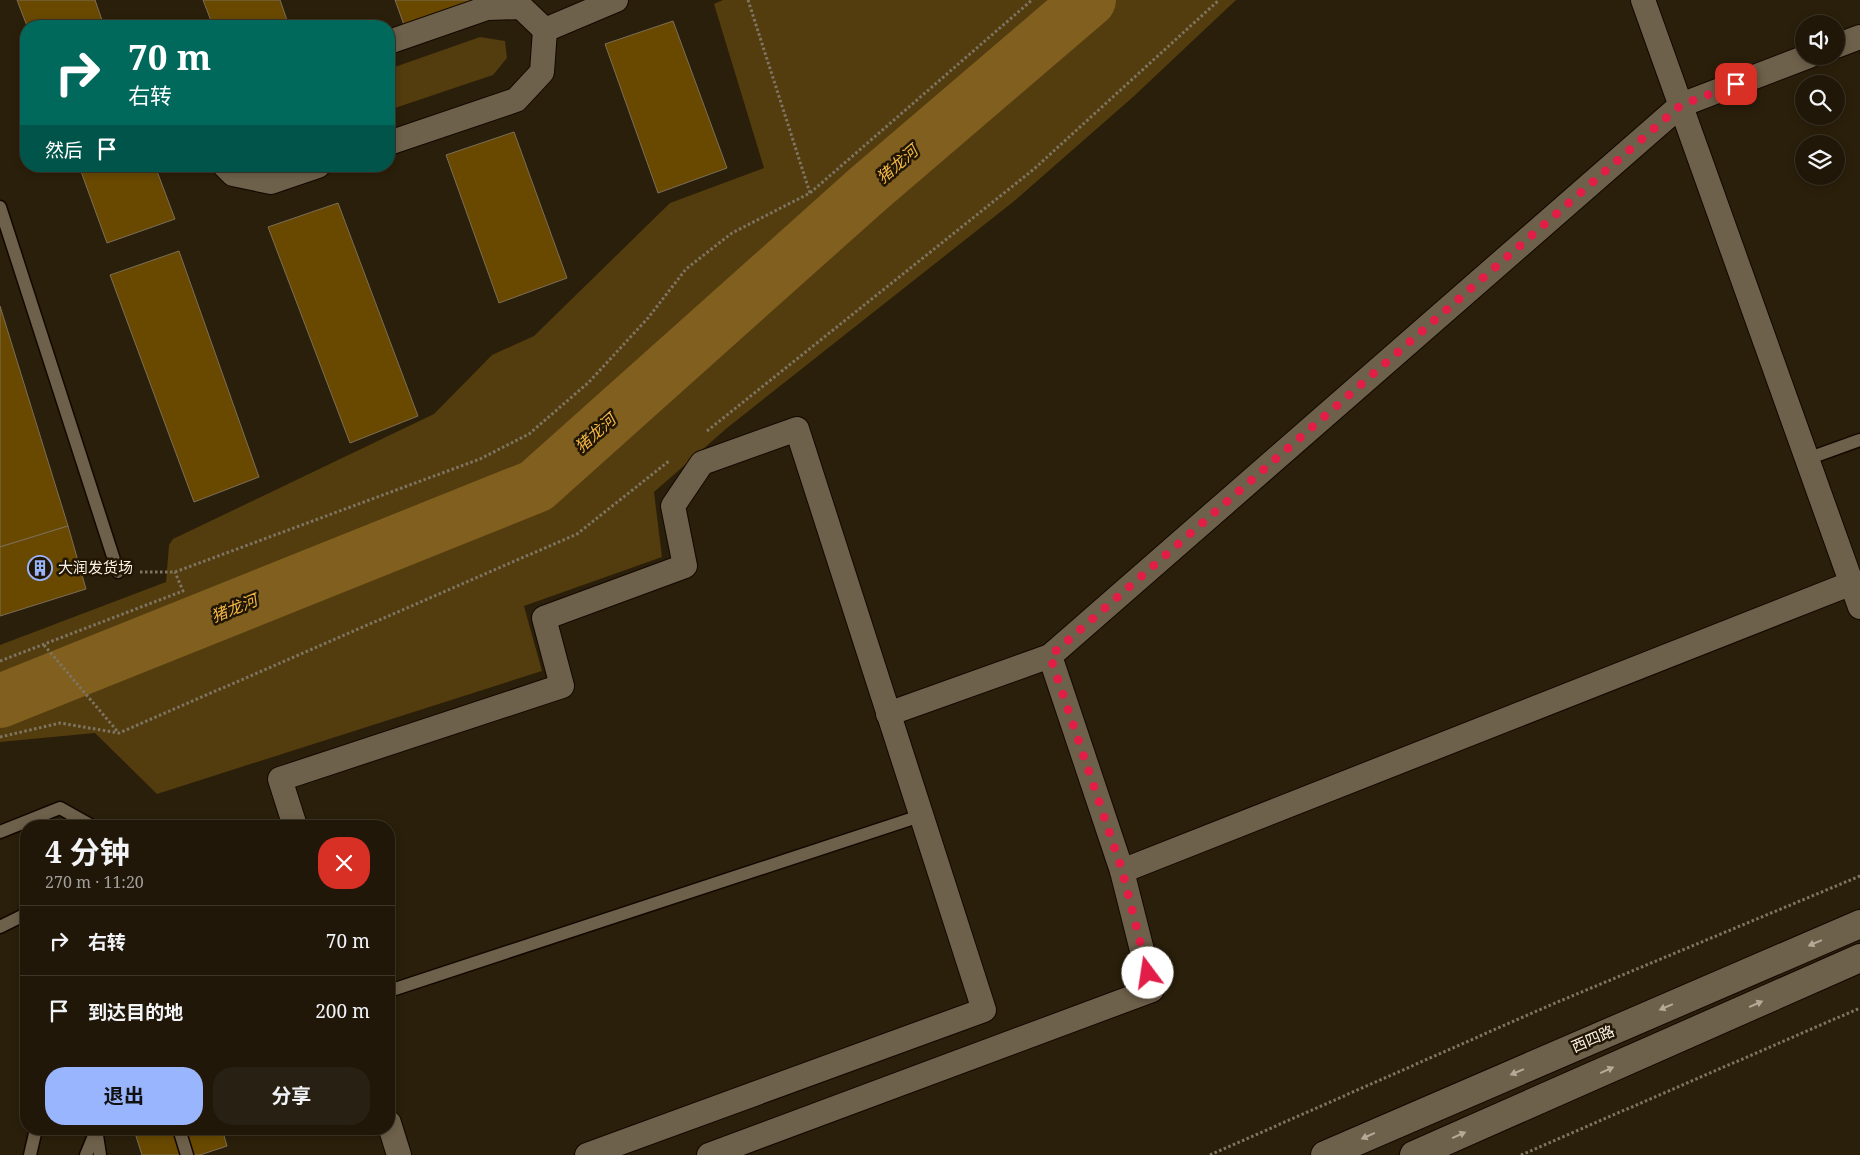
<!DOCTYPE html>
<html lang="zh">
<head>
<meta charset="utf-8">
<style>
	:root { --surface:#201708; --page:#282012; --text:#f1f3f6; --muted:#a29f9c; --line:#3d3629; --accent:#99b5fd }
	body { margin:0; font-family:"Noto Serif","Noto Sans SC",serif; background:var(--page); color:var(--text); height:100vh; display:flex; flex-direction:column; font-size:19px; white-space:nowrap }
	* { box-sizing:border-box; margin:0 }
	p { font-size:16px; color:var(--muted) }
	.icon { flex:none; width:28px; height:28px; fill:none; stroke:currentColor; stroke-width:2; stroke-linecap:round; stroke-linejoin:round }
	.map { position:relative; flex:1; overflow:hidden }
	.side { position:absolute; left:20px; top:820px; width:375px; height:315px; display:flex; flex-direction:column; background:var(--surface); border-radius:20px; box-shadow:0 2px 8px #0003,0 0 0 1px var(--line) }
	.side>* { flex:none }
	.banner { position:absolute; left:20px; top:20px; width:375px; height:152px; border-radius:20px; box-shadow:0 2px 8px #0003,0 0 0 1px var(--line); background:#00695c; color:#fff; overflow:hidden }
	.fabs { position:absolute; left:1795px; top:15px; display:grid; gap:10px }
	.fabs a { display:grid; place-items:center; width:50px; height:50px; border-radius:50%; background:var(--surface); box-shadow:0 2px 8px #0003,0 0 0 1px var(--line); font-size:25px }
	.pin { position:absolute; display:grid; place-items:center; width:42px; height:42px; color:#fff; margin:-21px; border-radius:10px; box-shadow:0 2px 8px #0006 }
	.me { position:absolute; width:55px; margin:-28px; rotate:346deg; stroke-linejoin:round; filter:drop-shadow(0 0 4px #0008) }
	.turn { display:flex; align-items:center; gap:18px; height:105px; padding:0 25px; font-size:22px }
	.turn .icon { width:65px; height:65px; stroke-width:2.5 }
	.turn b { display:block; font-size:35px; line-height:42px }
	.then { display:flex; align-items:center; height:48px; padding:0 25px; background:#0003; gap:10px; font-size:19px }
	.round { display:grid; place-items:center; flex:none; width:52px; height:52px; border-radius:20px; background:var(--page) }
	.overview { display:flex; align-items:center; justify-content:space-between; height:85px; padding:0 25px }
	h1 { font-size:30px; font-weight:700; line-height:38px }
	.action { display:flex; gap:10px; margin-top:auto; padding:10px 25px }
	.action a { flex:1; height:58px; border-radius:20px; background:var(--accent); color:#111; font-size:20px; font-weight:700; line-height:58px; text-align:center }
	.action a+a { background:var(--page); color:var(--text) }
	ul { padding:0; list-style:none }
	li { display:flex; align-items:center; gap:15px; height:70px; padding:0 25px; border-top:1px solid var(--line) }
	li div { flex:1 }
	li b { display:block; font-size:19px }
	li em { font-style:normal }
	.map>svg:first-child { display:block }
	.green { fill:#533c0e }
	.lines { fill:none; stroke-linecap:round; stroke-linejoin:round }
	.river { stroke:#805f1f; stroke-width:54 }
	.building { fill:#694900; stroke:#7c6e58 }
	.service-casing { stroke:#130800; stroke-width:15 }
	.minor-casing { stroke:#130800; stroke-width:26 }
	.tertiary-casing { stroke:#130800; stroke-width:30 }
	.path { stroke:#7e7563; stroke-width:3; stroke-dasharray:2.5 2.5; stroke-linecap:butt }
	.service { stroke:#6e614b; stroke-width:12 }
	.minor { stroke:#6e614b; stroke-width:24 }
	.tertiary { stroke:#6e614b; stroke-width:28 }
	.oneway { fill:#b4aa98 }
	.route { stroke:#e11d48; stroke-width:9; stroke-dasharray:0 16.2 }
	.labels { text-anchor:middle; stroke-width:5; stroke-linejoin:round; paint-order:stroke }
	.poi-label { font-size:15px; fill:#fbf3e6; stroke:#211603; text-anchor:start }
	.street-label { font-size:15px; fill:#fbf3e6; stroke:#211603 }
	.water-label { font-size:16px; font-style:italic; fill:#f2b746; stroke:#211603 }
</style>
</head>
<body>
<div class="map">
<svg width="1860" height="1155" viewBox="0 0 1860 1155">
	<rect width="100%" height="100%" fill="#2a1f0a"/>
	<g class="green">
		<polygon points="723,0 1236,0 1133,97 1013,202 727,428 654,492 662,557 524,606 542,671 157,794 95,733 0,742 0,645 166,582 169,545 173,539 434,414 492,355 534,336 670,203 764,168 714,4"/>
		<polygon points="480,37 505,41 507,58 493,75 389,110 389,69"/>
	</g>
	<g class="lines">
		<polyline class="river" points="0,701 536,486 867,190 1089,0"/>
	</g>
	<g class="building">
		<polygon points="17,0 95,0 104,26 27,26"/>
		<polygon points="203,0 280,0 289,26 213,26"/>
		<polygon points="395,0 470,0 473,8 407,33"/>
		<polygon points="673,21 727,168 658,193 605,44"/>
		<polygon points="514,132 567,278 499,303 446,155"/>
		<polygon points="79,166 155,166 175,219 107,243"/>
		<polygon points="338,203 418,416 350,443 268,227"/>
		<polygon points="179,251 259,477 194,502 110,275"/>
		<polygon points="0,306 68,526 0,547"/>
		<polygon points="68,526 86,589 0,616 0,547"/>
		<polygon points="148,1129 222,1129 227,1146 200,1155 142,1155 135,1133"/>
	</g>
	<g class="lines">
		<defs>
			<g id="service">
				<polyline points="0,207 118,572"/>
				<polyline points="1807,459 1860,440"/>
				<polyline points="0,832 60,808 92,826"/>
				<polyline points="0,927 26,914"/>
				<polyline points="389,991 920,816"/>
				<polyline points="96,1129 100,1155"/>
				<polyline points="179,1129 187,1155"/>
				<polyline points="30,1155 36,1129"/>
				<polyline points="86,1155 96,1131"/>
			</g>
			<g id="minor">
				<polyline points="1643,0 1860,607"/>
				<polyline points="545,30 616,0"/>
				<polyline points="389,42 487,8 521,7 545,30"/>
				<polyline points="1836,46 1860,37"/>
				<polyline points="389,143 516,100 542,72 545,30"/>
				<polyline points="225,166 233,174 271,182 318,166"/>
				<polyline points="1050,656 1122,871 1852,583"/>
				<polyline points="888,714 1050,656 1681,105 1809,56"/>
				<polyline points="295,826 280,779 562,686 544,618 685,566 673,506 702,463 797,429 984,1010 587,1155"/>
				<polyline points="389,1123 399,1155"/>
				<polyline points="709,1155 1152,990 1122,871"/>
			</g>
			<g id="tertiary">
				<polyline points="1325,1155 1860,924"/>
				<polyline points="1414,1155 1860,958"/>
			</g>
		</defs>
		<use href="#service" class="service-casing"/>
		<use href="#minor" class="minor-casing"/>
		<use href="#tertiary" class="tertiary-casing"/>
		<g class="path">
			<polyline points="748,0 810,193"/>
			<polyline points="707,431 1034,169 1219,0"/>
			<polyline points="140,572 175,572 480,459 529,434 589,382 648,318 686,269 732,233 810,193 1032,0"/>
			<polyline points="44,645 118,732"/>
			<polyline points="0,661 183,591 175,572"/>
			<polyline points="0,737 60,723 119,733 577,534 669,461"/>
			<polyline points="1210,1155 1548,1006 1860,876"/>
			<polyline points="1521,1155 1860,1008"/>
		</g>
		<use href="#service" class="service"/>
		<use href="#minor" class="minor"/>
		<use href="#tertiary" class="tertiary"/>
	</g>
	<defs><path id="oneway-solid" d="M-6-.8H1V-3.2L6.5 0L1 3.2V.8H-6Z" transform="scale(1.25)"/></defs>
	<g class="oneway">
		<use href="#oneway-solid" transform="translate(1815 943) rotate(157)"/>
		<use href="#oneway-solid" transform="translate(1756 1004) rotate(-24)"/>
		<use href="#oneway-solid" transform="translate(1666 1007) rotate(157)"/>
		<use href="#oneway-solid" transform="translate(1607 1070) rotate(-24)"/>
		<use href="#oneway-solid" transform="translate(1517 1072) rotate(157)"/>
		<use href="#oneway-solid" transform="translate(1459 1135) rotate(-24)"/>
		<use href="#oneway-solid" transform="translate(1368 1136) rotate(156)"/>
	</g>
	<g class="lines">
		<polyline class="route" points="1148,973 1122,870 1050,656 1681,105 1736,84"/>
	</g>
	<defs>
		<symbol id="building-ring" viewBox="-11 -11 22 22"><circle r="9.5" fill="#211603" stroke="#99b5fd" stroke-width="1.5"/><path d="M-4-6H4V6H1V3H-1V6H-4ZM-2.5-4.3h1.7v1.8h-1.7ZM.8-4.3h1.7v1.8H.8ZM-2.5-1h1.7V.8h-1.7ZM.8-1h1.7V.8H.8Z" fill="#99b5fd"/></symbol>
	</defs>
	<g fill-rule="evenodd">
		<use href="#building-ring" x="26" y="554" width="28" height="28"/>
	</g>
	<g class="labels">
		<g class="poi-label">
			<text x="58" y="573">大润发货场</text>
		</g>
		<g class="street-label">
			<text transform="translate(1593 1039) rotate(-23)" y="5">西四路</text>
		</g>
		<g class="water-label">
			<text transform="translate(897 164) rotate(-41)" y="6">猪龙河</text>
			<text transform="translate(595 433) rotate(-42)" y="6">猪龙河</text>
			<text transform="translate(234 608) rotate(-22)" y="6">猪龙河</text>
		</g>
	</g>
</svg>
<div class="fabs">
<a><svg class="icon" aria-label="sound" viewBox="0 0 24 24"><path d="M4 9h4l5-4v14l-5-4H4zM17 9q2 3 0 6"/></svg></a>
<a><svg class="icon" aria-label="search" viewBox="0 0 24 24"><circle cx="10" cy="10" r="6"/><path d="M15 15l6 6"/></svg></a>
<a><svg class="icon" aria-label="layers" viewBox="0 0 24 24"><path d="M12 4l9 5-9 5-9-5zM3 14l9 5 9-5"/></svg></a>
</div>
<div class="pin" style="left:1736px;top:84px;background:#d93025"><svg class="icon" aria-label="arrive" viewBox="0 0 24 24"><path d="M6 21V4h12l-3 4 3 4H6"/></svg></div>
<svg class="me" style="left:1148px;top:973px" viewBox="-20 -20 40 40"><circle r="19" fill="#fff"/><path d="M0-13L10 11 0 6-10 11z" fill="#e11d48"/></svg>
<div class="banner">
<div class="turn"><svg class="icon" aria-label="right" viewBox="0 0 24 24"><path d="M7 20v-9h11M14 6l5 5-5 5"/></svg><div><b>70 m</b>右转</div></div>
<div class="then">然后<svg class="icon" aria-label="arrive" viewBox="0 0 24 24"><path d="M6 21V4h12l-3 4 3 4H6"/></svg></div>
</div>
<section class="side">
<div class="overview"><div><h1>4 分钟</h1><p>270 m · 11:20</p></div><a class="round" style="background:#d93025;color:#fff"><svg class="icon" aria-label="close" viewBox="0 0 24 24"><path d="M6 6l12 12M18 6L6 18"/></svg></a></div>
<ul>
<li><svg class="icon" aria-label="right" viewBox="0 0 24 24"><path d="M7 20v-9h11M14 6l5 5-5 5"/></svg><div><b>右转</b></div><em>70 m</em></li>
<li><svg class="icon" aria-label="arrive" viewBox="0 0 24 24"><path d="M6 21V4h12l-3 4 3 4H6"/></svg><div><b>到达目的地</b></div><em>200 m</em></li>
</ul>
<div class="action"><a>退出</a><a>分享</a></div>
</section>
</div>
</body>
</html>
